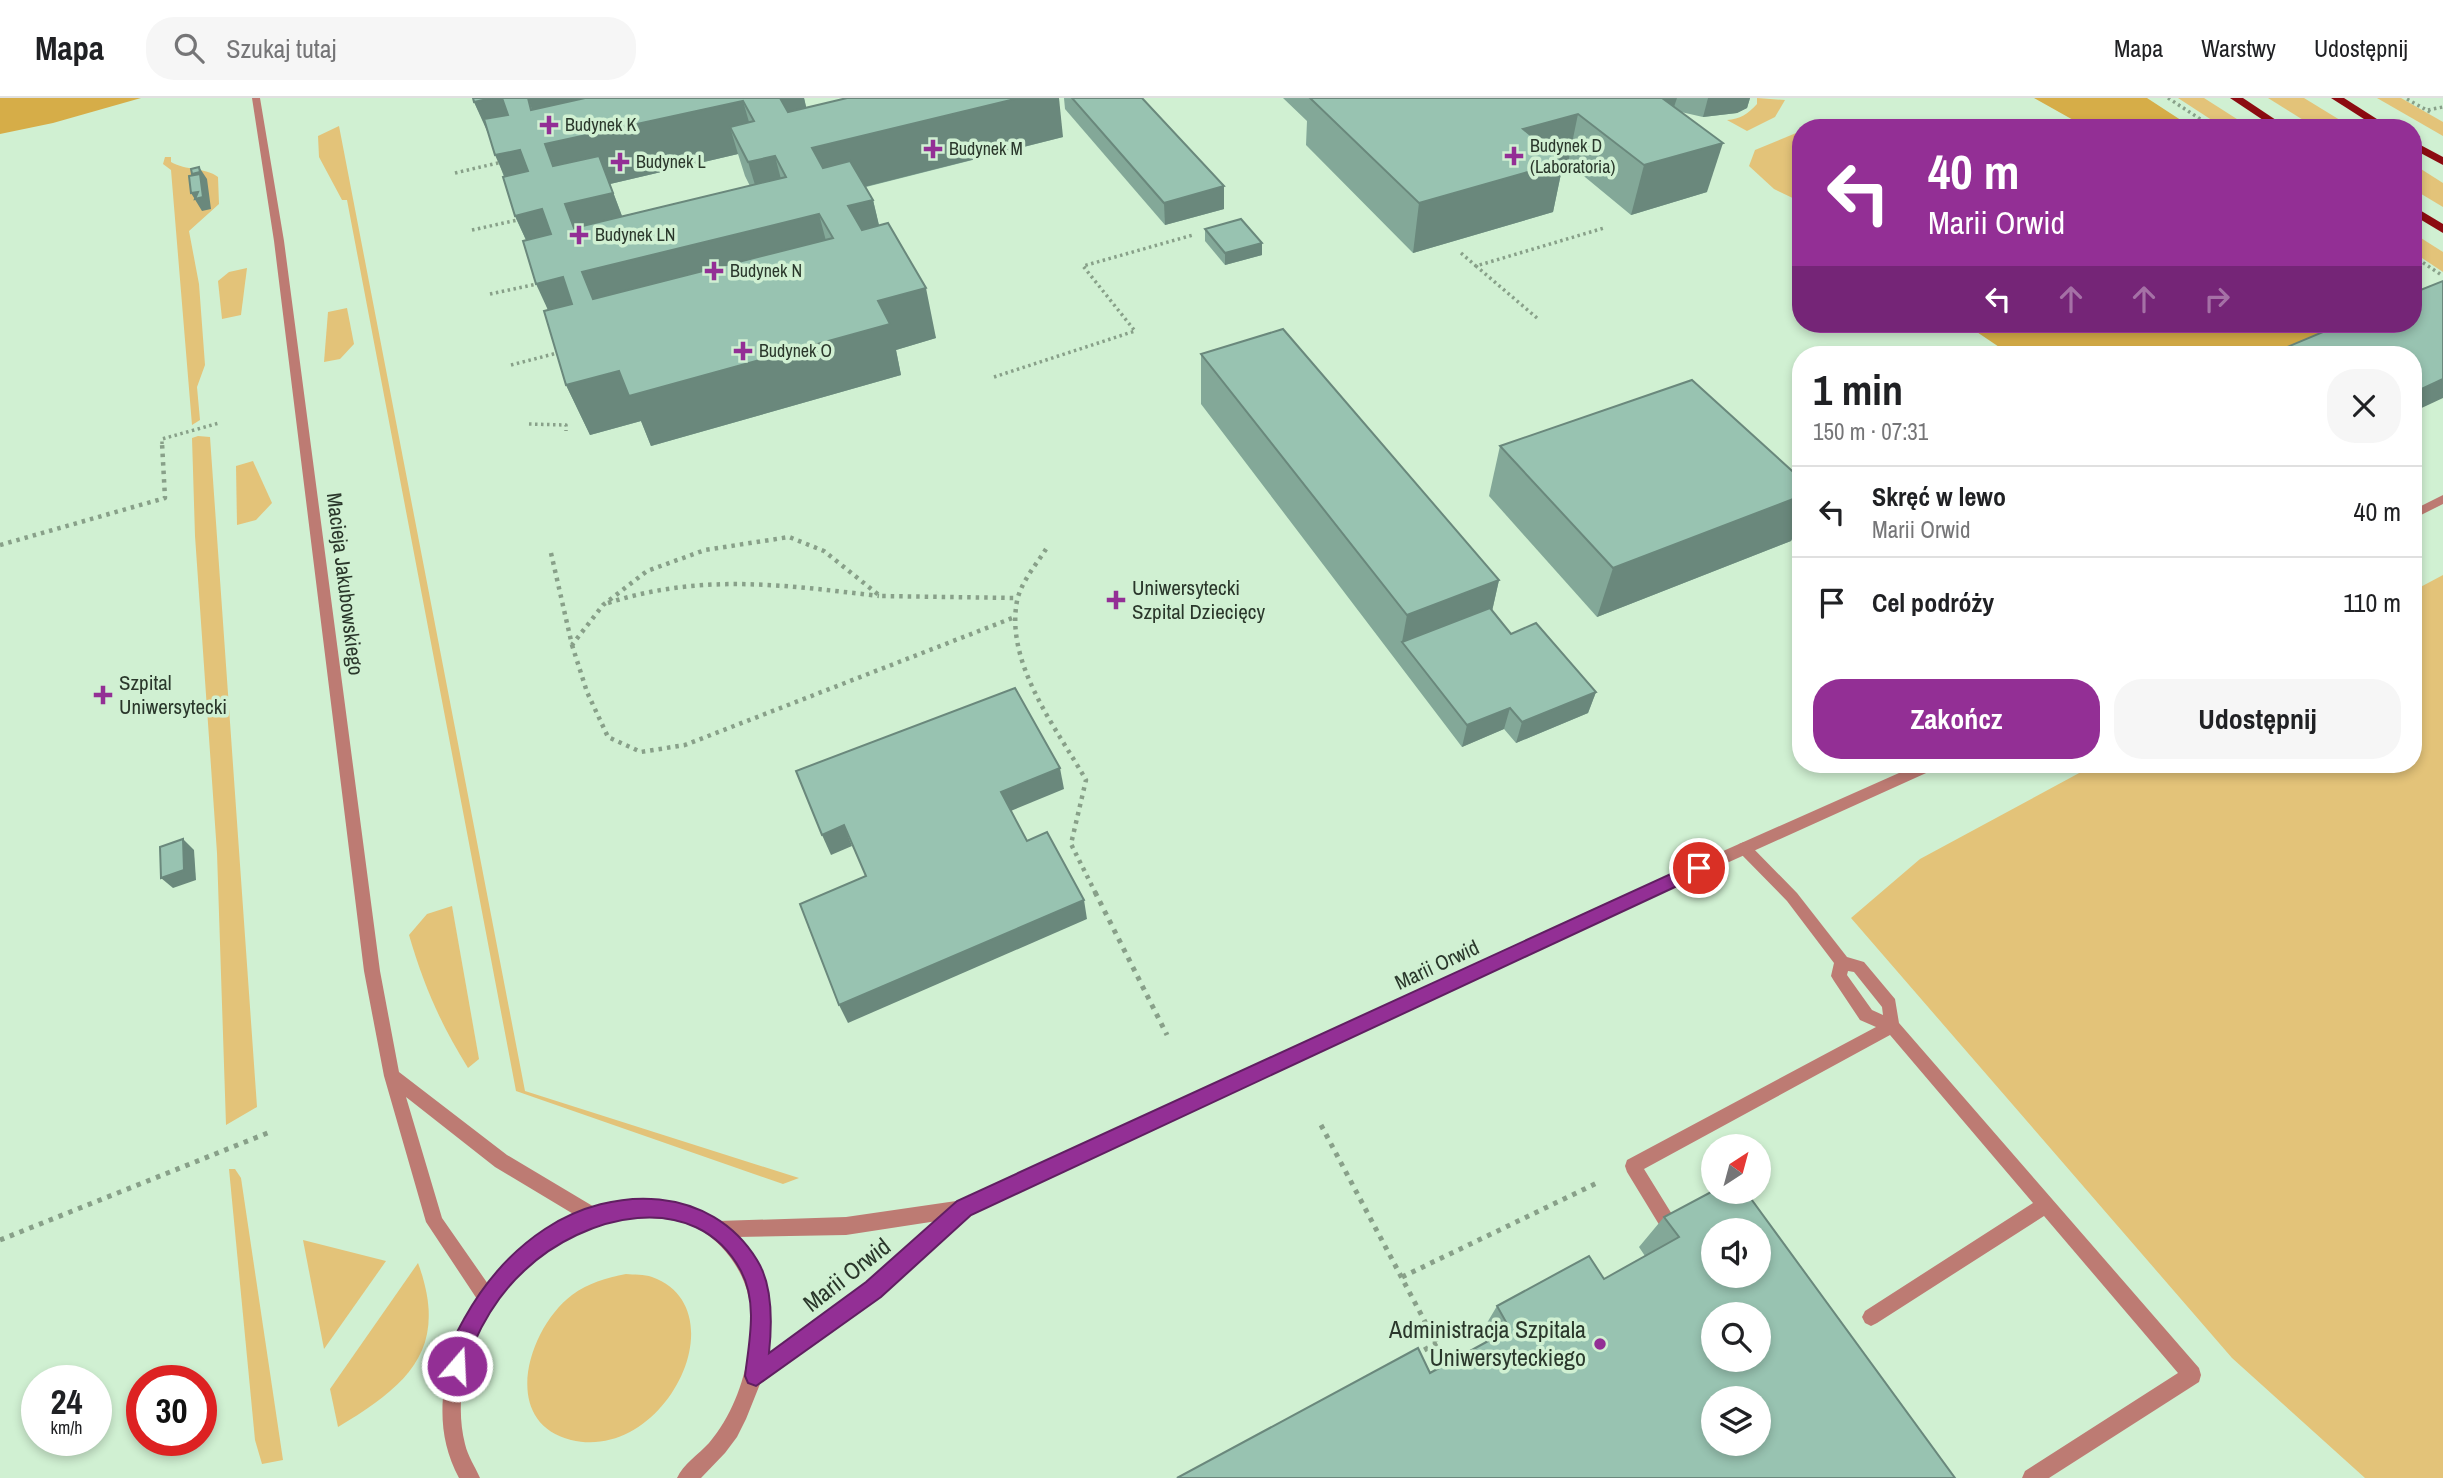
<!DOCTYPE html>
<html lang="pl">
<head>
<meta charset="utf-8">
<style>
	:root { --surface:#fff; --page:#f6f6f6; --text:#202124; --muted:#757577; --line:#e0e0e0; --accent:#932f95 }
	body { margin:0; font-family:"Archivo Narrow",sans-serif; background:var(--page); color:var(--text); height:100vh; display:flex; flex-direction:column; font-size:26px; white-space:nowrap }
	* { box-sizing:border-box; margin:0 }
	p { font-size:23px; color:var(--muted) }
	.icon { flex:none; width:38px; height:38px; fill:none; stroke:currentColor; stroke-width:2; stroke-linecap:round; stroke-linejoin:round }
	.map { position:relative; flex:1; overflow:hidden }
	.drawer { position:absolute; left:1792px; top:248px; width:630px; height:427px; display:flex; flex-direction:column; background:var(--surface); border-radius:28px; box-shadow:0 4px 10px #0003 }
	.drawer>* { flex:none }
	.guide { position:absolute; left:1792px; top:21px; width:630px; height:214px; border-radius:28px; box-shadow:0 4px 10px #0003; background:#932f95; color:#fff; overflow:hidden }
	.needle { width:46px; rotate:36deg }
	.controls { position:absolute; left:1701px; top:1036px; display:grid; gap:14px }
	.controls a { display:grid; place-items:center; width:70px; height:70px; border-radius:50%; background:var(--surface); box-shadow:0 4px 10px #0003; font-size:35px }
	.speed { position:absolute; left:21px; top:1267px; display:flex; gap:14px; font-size:35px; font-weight:700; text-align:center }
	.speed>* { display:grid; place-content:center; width:91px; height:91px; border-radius:50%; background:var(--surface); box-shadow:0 4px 10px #0003; line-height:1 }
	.speed small { font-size:18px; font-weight:400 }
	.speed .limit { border:10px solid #d22; background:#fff; color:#111 }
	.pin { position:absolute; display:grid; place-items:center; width:60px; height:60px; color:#fff; margin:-30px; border:4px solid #fff; border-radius:50%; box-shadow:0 2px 7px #0007 }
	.me { position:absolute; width:77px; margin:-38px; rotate:19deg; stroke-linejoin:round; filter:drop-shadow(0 0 5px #0008) }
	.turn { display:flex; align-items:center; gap:24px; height:147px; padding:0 21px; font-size:32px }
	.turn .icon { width:91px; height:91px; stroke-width:2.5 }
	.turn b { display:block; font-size:49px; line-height:60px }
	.lanes { display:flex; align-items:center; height:66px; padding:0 21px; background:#0003; justify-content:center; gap:35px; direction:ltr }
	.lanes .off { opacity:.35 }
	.round { display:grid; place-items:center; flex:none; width:74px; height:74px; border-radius:28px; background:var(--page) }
	.summary { display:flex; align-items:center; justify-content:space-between; height:119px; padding:0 21px }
	h1 { font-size:42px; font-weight:700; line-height:52px }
	.cta { display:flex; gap:14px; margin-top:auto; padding:14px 21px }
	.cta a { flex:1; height:80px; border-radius:28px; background:var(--accent); color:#fff; font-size:28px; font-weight:700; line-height:80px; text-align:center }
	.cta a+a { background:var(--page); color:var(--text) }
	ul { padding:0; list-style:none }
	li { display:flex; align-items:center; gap:21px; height:91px; padding:0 21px; border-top:2px solid var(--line) }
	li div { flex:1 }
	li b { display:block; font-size:26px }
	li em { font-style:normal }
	header { display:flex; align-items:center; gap:42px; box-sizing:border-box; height:98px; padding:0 35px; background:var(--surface); border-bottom:2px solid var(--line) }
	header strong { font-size:33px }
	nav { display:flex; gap:38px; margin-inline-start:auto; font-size:24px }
	.search { width:490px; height:63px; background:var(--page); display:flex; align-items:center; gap:18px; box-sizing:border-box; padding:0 24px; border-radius:28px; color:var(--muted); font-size:26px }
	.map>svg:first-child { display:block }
	.green { fill:#e3c379 }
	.forest { fill:#d6ad48 }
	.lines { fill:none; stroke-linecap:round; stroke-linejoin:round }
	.path-far2 { stroke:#88a089; stroke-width:3.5; stroke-dasharray:2.5 3.5; stroke-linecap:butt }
	.path-far1 { stroke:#88a089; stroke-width:4.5; stroke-dasharray:3.5 5; stroke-linecap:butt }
	.path { stroke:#88a089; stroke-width:5; stroke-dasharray:4.5 6; stroke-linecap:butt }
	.service { fill:#bd7b73; fill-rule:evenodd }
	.minor { fill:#bd7b73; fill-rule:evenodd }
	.primary { fill:#8c0b11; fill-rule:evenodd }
	.wall { fill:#83a898; fill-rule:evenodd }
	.shaded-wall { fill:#6a887c }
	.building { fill:#98c3b1; stroke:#6a887c; stroke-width:2; fill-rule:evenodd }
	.route { fill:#932f95; stroke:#601f61; stroke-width:2 }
	.poi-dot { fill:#932f95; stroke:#d0f0d2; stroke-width:2.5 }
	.labels { text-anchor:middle; stroke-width:7; stroke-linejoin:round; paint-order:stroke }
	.far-poi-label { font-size:18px; fill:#2a372b; stroke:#d0f0d2; text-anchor:start }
	.street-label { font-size:21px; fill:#2a372b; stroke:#d0f0d2 }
	.poi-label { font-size:21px; fill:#2a372b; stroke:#d0f0d2; text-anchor:start }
	.near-street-label { font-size:24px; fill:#2a372b; stroke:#d0f0d2 }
	.near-poi-label { font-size:24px; fill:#2a372b; stroke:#d0f0d2; text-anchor:end }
</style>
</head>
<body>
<header>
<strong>Mapa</strong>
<div class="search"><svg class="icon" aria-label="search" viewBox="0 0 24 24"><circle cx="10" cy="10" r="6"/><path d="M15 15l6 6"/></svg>Szukaj tutaj</div>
<nav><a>Mapa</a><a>Warstwy</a><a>Udostępnij</a></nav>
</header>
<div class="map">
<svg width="2443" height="1380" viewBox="0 0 2443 1380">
	<rect width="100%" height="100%" fill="#d0f0d2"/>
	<g class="green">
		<path d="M1757 0 1785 2 1775 19 1747 33 1727 22C1740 21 1748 16 1757 6Z"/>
		<polygon points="2178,0 2204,0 2251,30 2224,30"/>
		<polygon points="2268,0 2304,0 2353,30 2316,30"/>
		<polygon points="2377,0 2401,0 2443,24 2443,38"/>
		<polygon points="339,28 525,993 799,1080 783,1086 516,993 347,102 342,102 319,59 318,38"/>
		<polygon points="1801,33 1801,104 1774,91 1749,68 1755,52"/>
		<path d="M165 59H171V64C186 73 205 69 218 79L219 106 189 133 199 186 205 267 197 289 200 322 192 327 171 72 163 66Z"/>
		<polygon points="2413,66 2443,85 2443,109 2413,91"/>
		<polygon points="2413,135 2443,154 2443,174 2413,154"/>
		<polygon points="247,170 241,217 222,221 218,183 229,174"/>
		<polygon points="347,210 354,246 340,261 324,264 328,214"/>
		<polygon points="198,338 210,339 257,1009 226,1027 217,755 195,438 192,340"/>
		<polygon points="253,363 272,405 256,422 237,427 236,368"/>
		<polygon points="2443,477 2443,1380 2365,1380 2232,1260 1851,820 1920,761 2094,667 2413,667 2413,493"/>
		<path d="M452 808 479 961 468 970C440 925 424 888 409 837L427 816Z"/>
		<polygon points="229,1071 235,1071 241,1080 283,1362 262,1366 255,1342"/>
		<polygon points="303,1142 386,1163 324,1251"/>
		<path d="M418 1165C450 1252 407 1287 338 1329L330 1291Z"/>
		<path d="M626 1176C634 1177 644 1176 652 1179 740 1211 665 1365 571 1342 499 1324 528 1230 572 1197 588 1185 606 1180 626 1176Z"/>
	</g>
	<g class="forest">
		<polygon points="0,0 141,0 53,25 0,36"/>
		<polygon points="2034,0 2147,0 2193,30 2056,30 2075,23"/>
		<polygon points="1965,226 2375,226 2301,257 2011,257"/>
	</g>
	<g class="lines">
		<g class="path-far2">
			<polyline points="2168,0 2211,28"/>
			<polyline points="2407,1 2430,14"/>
			<polyline points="2428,12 2443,9"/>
			<polyline points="455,75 502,64"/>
			<polyline points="472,132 522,121"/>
			<polyline points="1461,155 1476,168"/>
			<polyline points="2413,158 2443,178"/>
			<polyline points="490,196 542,185"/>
			<polyline points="1537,220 1476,168 1604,130"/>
			<polyline points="511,267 561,254"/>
			<polyline points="994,279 1135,233 1083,168 1193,137"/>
			<polyline points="529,326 566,327 566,333"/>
			<polyline points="162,346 162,341 219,325"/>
		</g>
		<g class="path-far1">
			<polyline points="0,447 165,400 162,345"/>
			<path d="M1046 451C1036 467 1021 484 1017 503 1005 566 1057 631 1086 682L1071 746 1096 796"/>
			<polyline points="551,455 572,547 603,507 647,473 705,452 789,439 824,453 880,498 1018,500"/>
			<path d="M608 505C701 475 784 487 879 498"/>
			<polyline points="572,547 587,594 608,639 641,654 685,647 1015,519"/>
		</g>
		<g class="path">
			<polyline points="1095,794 1167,937"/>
			<polyline points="1321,1027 1450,1271"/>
			<polyline points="0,1142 270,1034"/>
			<polyline points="1402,1179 1597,1085"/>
			<polyline points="1415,1257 1437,1245"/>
		</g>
		<path class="service" d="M1744 744 1749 746 1797 795 1847 859 1864 864 1895 901 1899 925 2199 1270 2201 1277 2199 1284 2049 1380H2022L2025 1373 2178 1275 2044 1118 1877 1225 1871 1228 1865 1225 1862 1219 1865 1213 2033 1105 1890 937 1644 1071 1678 1126 1681 1132 1678 1138 1672 1141 1666 1138 1627 1074 1625 1068 1627 1062 1876 929 1860 922 1834 883 1831 878 1834 865 1787 803 1739 754 1737 750 1739 746ZM1848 873 1854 874 1882 909 1883 917 1872 912 1847 877Z"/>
		<g class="minor">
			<path d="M252 0H260L284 143 380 873 399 974 507 1057 596 1110 617 1104 657 1102 690 1109 718 1123 846 1119 963 1102 1604 806 1917 667H1937L1935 671 1614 816 969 1116 880 1197 760 1286 746 1321 737 1339 725 1355 701 1380H677C683 1366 699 1356 709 1345 731 1319 743 1287 749 1253 755 1216 751 1184 726 1154 704 1127 675 1119 641 1120 621 1121 603 1124 584 1131 505 1161 444 1263 465 1346 468 1359 475 1368 480 1380H459C427 1320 446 1257 477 1201L426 1124 384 978 364 873 274 143ZM406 999 495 1069 575 1117C540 1134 513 1156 488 1186L442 1120ZM937 1123 868 1185 766 1259C775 1215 766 1174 736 1139L846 1137Z"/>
			<polygon points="2443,397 2443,406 2413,421 2413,412"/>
		</g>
		<g class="primary">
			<polygon points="2230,0 2243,0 2288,30 2275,30"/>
			<polygon points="2331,0 2344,0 2391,30 2378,30"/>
			<polygon points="2413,43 2443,59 2443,67 2413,51"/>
			<polygon points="2413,108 2443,126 2443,135 2413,117"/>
		</g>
	</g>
	<g class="wall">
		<path d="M804 0 806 9 1063 39 866 89 873 102 879 128 936 240 896 252 901 277 651 348 641 323 590 337 566 287 548 212 526 142 515 118 504 79 487 31 474 4ZM738 56 745 78 750 88 622 118 610 86Z"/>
		<polygon points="1064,0 1142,0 1224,88 1224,111 1165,127 1065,11"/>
		<polygon points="1283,0 1750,0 1747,10 1737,15 1703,19 1681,14 1707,94 1631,117 1568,65 1563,66 1553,114 1413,155 1306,47 1307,23"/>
		<polygon points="1801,55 1801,67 1798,62"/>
		<polygon points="1205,131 1262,157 1225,167 1205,143"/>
		<polygon points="1201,256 1499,482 1492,513 1511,536 1596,594 1588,615 1516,645 1504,631 1462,649 1201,306"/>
		<polygon points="1500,348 1801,381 1801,422 1791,443 1597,519 1489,398"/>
		<polygon points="1664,1119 1955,1380 1430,1275 1486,1244 1481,1235 1497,1208 1604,1181 1645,1158 1639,1149"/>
	</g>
	<g class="shaded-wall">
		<polygon points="492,0 503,0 523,47 496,53 474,4"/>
		<polygon points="528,0 734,0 743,3 757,52 730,29 738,56 610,86 632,145 819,116 832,166 604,225 582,174 574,130"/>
		<polygon points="779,0 804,0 813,37 790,42"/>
		<polygon points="1019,0 1059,0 1063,39 824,99 812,50"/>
		<polygon points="1627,0 1677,0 1673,12"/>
		<polygon points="1708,0 1750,0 1747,10 1737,15 1703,19"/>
		<polygon points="1578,16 1568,65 1563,66 1553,114 1413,155 1419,105 1523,31"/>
		<polygon points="1723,45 1707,94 1631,117 1644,67"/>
		<polygon points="520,52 542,101 517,107 495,57"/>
		<polygon points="775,58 788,108 763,113 748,64"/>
		<polygon points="199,69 207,81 211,111 202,113 191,95 199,87 192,76"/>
		<polygon points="1224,88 1224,111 1165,127 1164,105"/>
		<polygon points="873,102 885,152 860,158 848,108"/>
		<polygon points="542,111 564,161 538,168 515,118"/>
		<polygon points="1262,145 1262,157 1225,167 1225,155"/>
		<polygon points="563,179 585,229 559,236 536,186"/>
		<polygon points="926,190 936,240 896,252 901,277 651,348 641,323 590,337 566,287"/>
		<polygon points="2443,281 2443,300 2413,314 2413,295"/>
		<polygon points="1801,398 1801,422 1791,443 1597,519 1613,470"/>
		<polygon points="1499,482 1488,531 1402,544 1407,517"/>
		<polygon points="1596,594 1588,615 1516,645 1522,624"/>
		<polygon points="1510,610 1504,631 1462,649 1467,627"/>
		<polygon points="1060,670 1064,691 1006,715 1001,694"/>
		<polygon points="844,727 852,748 831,757 822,737"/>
		<polygon points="183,741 194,752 196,782 173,790 161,780"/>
		<polygon points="1084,802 1087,821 848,925 839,907"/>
	</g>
	<g class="building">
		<polygon points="473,0 492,0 474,4"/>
		<path d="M502 0H528L531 12 585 0H780L788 14 847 0H1019L812 50 823 70 850 63 873 102 848 108 862 132 888 125 926 190 878 203 890 226 629 298 619 273 566 287 544 213 572 206 563 179 536 186 523 143 551 136 542 111 515 118 503 79 528 73 520 52 495 57 484 21 508 17ZM743 3 754 23 730 29 748 64 775 58 786 79 574 130 565 106 613 95 599 58 553 68 545 46ZM819 116 833 140 593 201 582 174Z"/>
		<polygon points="1072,0 1142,0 1224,88 1164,105"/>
		<polygon points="1310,0 1662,0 1723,45 1644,67 1578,16 1523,31 1563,64 1419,105"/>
		<polygon points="199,69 200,74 192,76 191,71"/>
		<polygon points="200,76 203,99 195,101 198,94 191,95 189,78"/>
		<polygon points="1241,121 1262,145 1225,155 1205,131"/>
		<polygon points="2443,183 2443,281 2413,295 2413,257 2268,257 2342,226 2413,226 2413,195"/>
		<polygon points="1283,231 1499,482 1407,517 1201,256"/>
		<polygon points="1692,282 1801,381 1801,398 1613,470 1500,348"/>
		<polygon points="1490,510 1511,536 1536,525 1596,594 1522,624 1510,610 1467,627 1402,544"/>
		<polygon points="1015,590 1060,670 1001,694 1027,743 1047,734 1084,802 839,907 800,806 866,778 844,727 822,737 796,673"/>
		<polygon points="183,741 184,772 161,780 160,749"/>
		<path d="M1713 1093V1094H1746L1955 1380H1177L1418 1250 1430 1275 1510 1231 1497 1208 1589 1158 1604 1181 1679 1139 1664 1119ZM1713 1132H1759V1178H1713ZM1713 1216H1759V1262H1713ZM1713 1300H1759V1346H1713Z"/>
	</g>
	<path class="route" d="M1699 763 1705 765V775L971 1117 881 1199 756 1288 748 1285 745 1278C749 1244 758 1205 741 1173 695 1088 583 1117 525 1172 503 1192 486 1218 474 1245 469 1255 468 1266 464 1276L457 1279 449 1276C442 1259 456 1236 464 1221 484 1185 510 1154 545 1131 613 1086 711 1087 757 1162 773 1187 772 1227 769 1255L866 1184 957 1103Z"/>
	<g class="poi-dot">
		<path d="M545.5 16.5h7v7h7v7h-7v7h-7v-7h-7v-7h7z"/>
		<path d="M929.5 40.5h7v7h7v7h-7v7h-7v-7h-7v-7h7z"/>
		<path d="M1510.5 47.5h7v7h7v7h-7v7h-7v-7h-7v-7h7z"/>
		<path d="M616.5 53.5h7v7h7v7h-7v7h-7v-7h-7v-7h7z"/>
		<path d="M575.5 126.5h7v7h7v7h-7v7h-7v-7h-7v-7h7z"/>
		<path d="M710.5 162.5h7v7h7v7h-7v7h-7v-7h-7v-7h7z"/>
		<path d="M739.5 242.5h7v7h7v7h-7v7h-7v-7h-7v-7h7z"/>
		<path d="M1112.5 491.5h7v7h7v7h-7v7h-7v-7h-7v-7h7z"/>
		<path d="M99.5 586.5h7v7h7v7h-7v7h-7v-7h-7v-7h7z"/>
		<circle cx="1600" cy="1246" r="7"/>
	</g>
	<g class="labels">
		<g class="far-poi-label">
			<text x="565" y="33">Budynek K</text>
			<text x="1530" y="54">Budynek D<tspan x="1530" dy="21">(Laboratoria)</tspan></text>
			<text x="949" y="57">Budynek M</text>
			<text x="636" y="70">Budynek L</text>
			<text x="595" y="143">Budynek LN</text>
			<text x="730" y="179">Budynek N</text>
			<text x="759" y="259">Budynek O</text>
		</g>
		<g class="street-label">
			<text transform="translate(345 486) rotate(83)" y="7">Macieja Jakubowskiego</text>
			<text transform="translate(1437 867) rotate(-25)" y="7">Marii Orwid</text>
		</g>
		<g class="poi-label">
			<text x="1132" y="497">Uniwersytecki<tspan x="1132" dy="24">Szpital Dziecięcy</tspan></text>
			<text x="119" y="592">Szpital<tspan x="119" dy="24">Uniwersytecki</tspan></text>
		</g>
		<g class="near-street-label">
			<text transform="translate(847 1177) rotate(-38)" y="8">Marii Orwid</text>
		</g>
		<g class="near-poi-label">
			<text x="1586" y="1240">Administracja Szpitala<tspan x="1586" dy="28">Uniwersyteckiego</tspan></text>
		</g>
	</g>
</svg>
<div class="controls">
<a><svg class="needle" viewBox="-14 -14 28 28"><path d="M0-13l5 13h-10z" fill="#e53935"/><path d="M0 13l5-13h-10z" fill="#757577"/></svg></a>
<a><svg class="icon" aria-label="sound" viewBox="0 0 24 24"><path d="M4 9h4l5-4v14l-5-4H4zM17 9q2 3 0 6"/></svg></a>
<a><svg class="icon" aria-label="search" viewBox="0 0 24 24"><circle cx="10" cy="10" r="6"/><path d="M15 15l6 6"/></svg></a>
<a><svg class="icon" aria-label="layers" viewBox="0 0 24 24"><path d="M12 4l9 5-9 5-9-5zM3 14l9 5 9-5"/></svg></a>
</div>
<div class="speed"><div>24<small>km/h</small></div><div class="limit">30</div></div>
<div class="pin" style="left:1699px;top:770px;background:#d93025"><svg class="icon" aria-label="arrive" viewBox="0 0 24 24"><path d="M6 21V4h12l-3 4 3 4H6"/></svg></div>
<svg class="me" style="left:457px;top:1268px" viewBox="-20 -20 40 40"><circle r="17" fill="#932f95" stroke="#fff" stroke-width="3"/><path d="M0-11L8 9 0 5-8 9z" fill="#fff"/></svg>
<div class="guide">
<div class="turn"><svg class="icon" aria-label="left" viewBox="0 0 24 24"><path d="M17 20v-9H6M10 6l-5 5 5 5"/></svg><div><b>40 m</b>Marii Orwid</div></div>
<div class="lanes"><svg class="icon" aria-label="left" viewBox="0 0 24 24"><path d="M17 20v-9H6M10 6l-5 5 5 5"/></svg><svg class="icon off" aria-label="ahead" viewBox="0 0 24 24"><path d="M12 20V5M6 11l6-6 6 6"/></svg><svg class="icon off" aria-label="ahead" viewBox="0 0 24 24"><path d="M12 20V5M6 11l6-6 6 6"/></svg><svg class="icon off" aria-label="right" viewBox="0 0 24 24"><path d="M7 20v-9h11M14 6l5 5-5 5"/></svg></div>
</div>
<section class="drawer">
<div class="summary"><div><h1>1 min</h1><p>150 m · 07:31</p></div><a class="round"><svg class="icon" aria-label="close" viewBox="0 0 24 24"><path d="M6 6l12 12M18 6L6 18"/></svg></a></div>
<ul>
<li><svg class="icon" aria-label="left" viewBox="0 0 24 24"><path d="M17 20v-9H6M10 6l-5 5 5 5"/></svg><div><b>Skręć w lewo</b><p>Marii Orwid</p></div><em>40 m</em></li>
<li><svg class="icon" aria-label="arrive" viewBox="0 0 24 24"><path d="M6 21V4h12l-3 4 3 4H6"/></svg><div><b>Cel podróży</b></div><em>110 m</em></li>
</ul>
<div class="cta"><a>Zakończ</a><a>Udostępnij</a></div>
</section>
</div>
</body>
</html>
